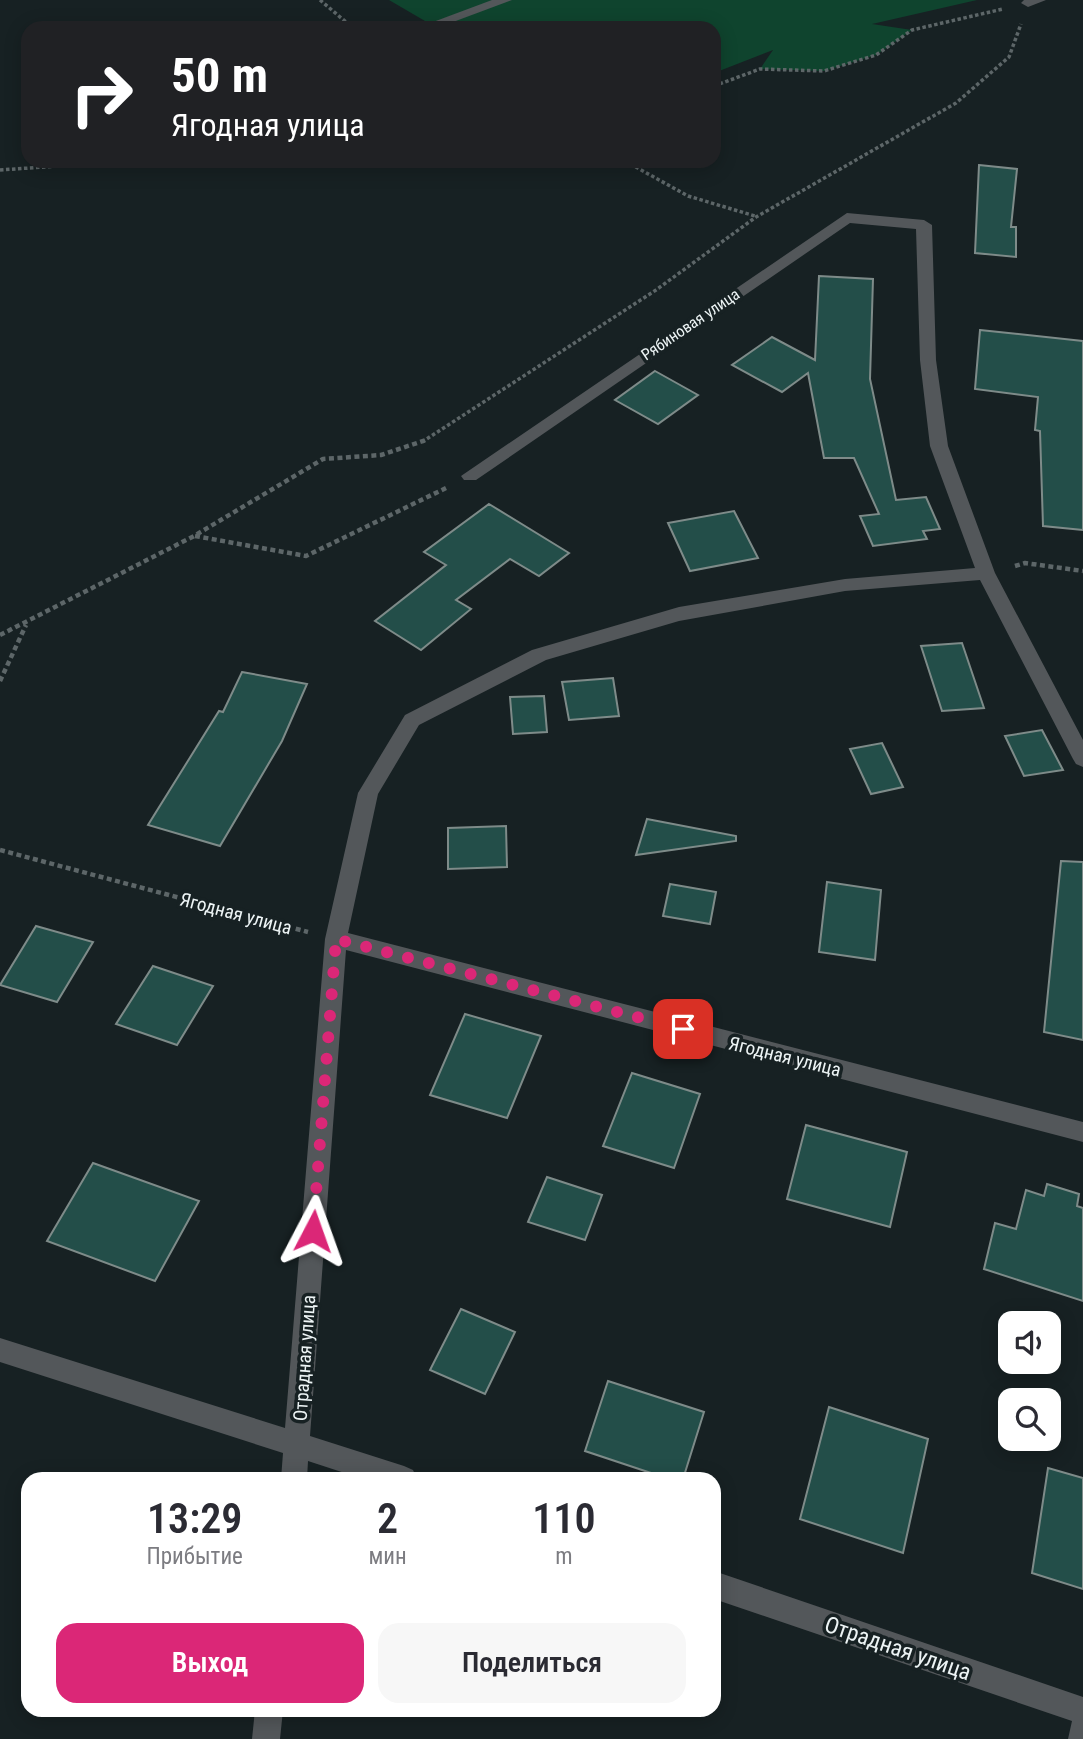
<!DOCTYPE html>
<html lang="ru">
<head>
<meta charset="utf-8">
<style>
	:root { --surface:#fff; --page:#f7f7f7; --text:#2b2b33; --muted:#7c7c81; --accent:#db2777 }
	body { margin:0; font-family:"Roboto Condensed",sans-serif; background:var(--page); color:var(--text); height:100vh; display:flex; flex-direction:column; font-size:26px; white-space:nowrap }
	* { box-sizing:border-box; margin:0 }
	p { font-size:23px; color:var(--muted) }
	.icon { flex:none; width:38px; height:38px; fill:none; stroke:currentColor; stroke-width:2; stroke-linecap:round; stroke-linejoin:round }
	.map { position:relative; flex:1; overflow:hidden }
	.sheet { position:absolute; left:21px; top:1472px; width:700px; height:245px; display:flex; flex-direction:column; background:var(--surface); border-radius:21px; box-shadow:0 4px 18px #0003 }
	.sheet>* { flex:none }
	.hud { position:absolute; left:21px; top:21px; width:700px; height:147px; border-radius:21px; box-shadow:0 4px 18px #0003; background:#202124; color:#fff; overflow:hidden }
	.fabs { position:absolute; left:998px; top:1311px; display:grid; gap:14px }
	.fabs a { display:grid; place-items:center; width:63px; height:63px; border-radius:14px; background:var(--surface); box-shadow:0 4px 18px #0003; font-size:35px }
	.pin { position:absolute; display:grid; place-items:center; width:60px; height:60px; color:#fff; margin:-30px; border-radius:14px; box-shadow:0 4px 10px #0006 }
	.me { position:absolute; width:77px; margin:-38px; rotate:4deg; stroke-linejoin:round; filter:drop-shadow(0 0 5px #0008) }
	.turn { display:flex; align-items:center; gap:24px; height:147px; padding:0 35px; font-size:32px }
	.turn .icon { width:91px; height:91px; stroke-width:2.5 }
	.turn b { display:block; font-size:49px; line-height:60px }
	.eta { display:flex; justify-content:space-evenly; align-items:center; height:119px; text-align:center }
	.eta b { font-size:42px; font-weight:600; line-height:49px }
	.cta { display:flex; gap:14px; margin-top:auto; padding:14px 35px }
	.cta a { flex:1; height:80px; border-radius:21px; background:var(--accent); color:#fff; font-size:28px; font-weight:600; line-height:80px; text-align:center }
	.cta a+a { background:var(--page); color:var(--text) }
	.map>svg:first-child { display:block }
	.green { fill:#0f442e }
	.building { fill:#234e49; stroke:#7e8b89; stroke-width:2 }
	.lines { fill:none; stroke-linecap:round; stroke-linejoin:round }
	.path-far1 { stroke:#5d6668; stroke-width:3.5; stroke-dasharray:3.5 2.5; stroke-linecap:butt }
	.path { stroke:#5d6668; stroke-width:4.5; stroke-dasharray:5 3.5; stroke-linecap:butt }
	.minor { fill:#53575a; fill-rule:evenodd }
	.route { stroke:#db2777; stroke-width:12; stroke-dasharray:0 21.6 }
	.labels { text-anchor:middle; stroke-width:7; stroke-linejoin:round; paint-order:stroke }
	.far-street-label { font-size:16px; fill:#edf4f5; stroke:#172123 }
	.street-label { font-size:19px; fill:#edf4f5; stroke:#172123 }
	.near-street-label { font-size:23px; fill:#edf4f5; stroke:#172123 }
</style>
</head>
<body>
<div class="map">
<svg width="1083" height="1739" viewBox="0 0 1083 1739">
	<rect width="100%" height="100%" fill="#172123"/>
	<polygon class="green" points="389,0 977,0 872,24 912,30 876,55 824,71 760,69 773,50 714,73 714,28 437,28"/>
	<g class="building">
		<polygon points="979,165 1017,169 1011,227 1016,227 1016,257 975,253"/>
		<polygon points="819,276 873,279 870,379 896,500 926,497 940,529 923,531 927,539 873,546 860,516 879,514 854,458 824,458 808,373 782,392 732,365 772,337 815,360"/>
		<polygon points="980,330 1083,341 1083,530 1043,526 1040,431 1035,430 1038,397 975,389"/>
		<polygon points="655,371 698,395 658,424 615,400"/>
		<polygon points="489,504 569,553 539,576 510,559 456,600 471,609 421,650 375,621 446,565 424,552"/>
		<polygon points="734,511 758,558 690,571 668,523"/>
		<polygon points="962,643 984,708 942,711 921,646"/>
		<polygon points="242,672 307,684 282,741 220,846 148,825 219,711 223,712"/>
		<polygon points="613,678 619,716 569,720 562,682"/>
		<polygon points="544,696 547,732 513,734 510,697"/>
		<polygon points="1042,730 1063,770 1024,776 1005,736"/>
		<polygon points="882,743 903,787 871,794 850,749"/>
		<polygon points="647,819 736,836 736,841 636,855"/>
		<polygon points="506,826 507,867 448,869 448,828"/>
		<polygon points="1061,861 1083,862 1083,1040 1044,1032"/>
		<polygon points="827,882 881,890 875,960 819,952"/>
		<polygon points="670,884 716,892 710,924 663,916"/>
		<polygon points="36,926 93,942 57,1002 0,985"/>
		<polygon points="153,966 213,986 177,1045 116,1024"/>
		<polygon points="465,1014 541,1036 507,1118 430,1095"/>
		<polygon points="632,1073 700,1094 674,1168 603,1146"/>
		<polygon points="806,1125 907,1152 890,1227 787,1199"/>
		<polygon points="93,1163 199,1201 155,1281 47,1241"/>
		<polygon points="547,1177 602,1195 585,1240 528,1222"/>
		<polygon points="1047,1184 1079,1194 1077,1206 1083,1208 1083,1301 984,1269 995,1223 1016,1229 1026,1190 1044,1196"/>
		<polygon points="461,1309 515,1332 485,1394 430,1370"/>
		<polygon points="608,1381 704,1412 683,1479 669,1479 585,1451"/>
		<polygon points="829,1407 928,1439 903,1553 800,1519"/>
		<polygon points="1048,1468 1083,1478 1083,1589 1032,1573"/>
	</g>
	<g class="lines">
		<g class="path-far1">
			<polyline points="320,0 353,28"/>
			<polyline points="714,86 760,69 824,71 876,55 912,30 1003,9"/>
			<polyline points="625,161 688,196 755,216"/>
			<polyline points="0,170 132,161"/>
			<polyline points="422,442 656,290 756,217 956,103 1009,57 1021,24"/>
		</g>
		<g class="path">
			<polyline points="195,536 306,556 446,488"/>
			<polyline points="1015,566 1025,563 1083,571"/>
			<polyline points="0,635 194,536 323,459 381,455 426,440"/>
			<polyline points="0,681 26,625"/>
			<polyline points="0,850 308,932"/>
		</g>
		<g class="minor">
			<polygon points="492,0 512,0 437,28 417,28"/>
			<polygon points="1024,0 1046,0 1028,7 1021,3"/>
			<polygon points="847,213 924,220 932,225 936,360 948,446 995,573 1083,740 1083,767 1076,764 1073,759 980,580 845,591 679,621 546,660 419,725 378,794 348,933 1083,1122 1083,1142 346,950 310,1436 404,1466 413,1470 417,1479 363,1479 308,1461 307,1479 281,1479 283,1453 0,1362 0,1338 285,1428 325,939 358,793 405,715 532,650 679,607 845,579 975,568 930,446 920,360 916,229 850,223 476,480 464,480 461,476"/>
			<polygon points="714,1571 1083,1697 1083,1739 1068,1739 1072,1721 714,1599"/>
			<polygon points="255,1710 283,1710 280,1739 252,1739"/>
		</g>
	</g>
	<g class="lines">
		<polyline class="route" points="313,1231 336,939 683,1029"/>
	</g>
	<g class="labels">
		<g class="far-street-label">
			<text transform="translate(690 324) rotate(-34)" y="6">Рябиновая улица</text>
		</g>
		<g class="street-label">
			<text transform="translate(236 913) rotate(15)" y="7">Ягодная улица</text>
			<text transform="translate(785 1056) rotate(14)" y="7">Ягодная улица</text>
			<text transform="translate(304 1358) rotate(-86)" y="7">Отрадная улица</text>
		</g>
		<g class="near-street-label">
			<text transform="translate(898 1648) rotate(19)" y="8">Отрадная улица</text>
		</g>
	</g>
</svg>
<div class="fabs">
<a><svg class="icon" aria-label="sound" viewBox="0 0 24 24"><path d="M4 9h4l5-4v14l-5-4H4zM17 9q2 3 0 6"/></svg></a>
<a><svg class="icon" aria-label="search" viewBox="0 0 24 24"><circle cx="10" cy="10" r="6"/><path d="M15 15l6 6"/></svg></a>
</div>
<div class="pin" style="left:683px;top:1029px;background:#d93025"><svg class="icon" aria-label="arrive" viewBox="0 0 24 24"><path d="M6 21V4h12l-3 4 3 4H6"/></svg></div>
<svg class="me" style="left:313px;top:1231px" viewBox="-20 -20 40 40"><path d="M0-17L14 15 0 8-14 15z" fill="#db2777" stroke="#fff" stroke-width="4"/></svg>
<div class="hud">
<div class="turn"><svg class="icon" aria-label="right" viewBox="0 0 24 24"><path d="M7 20v-9h11M14 6l5 5-5 5"/></svg><div><b>50 m</b>Ягодная улица</div></div>
</div>
<section class="sheet">
<div class="eta">
<div><b>13:29</b><p>Прибытие</p></div>
<div><b>2</b><p>мин</p></div>
<div><b>110</b><p>m</p></div>
</div>
<div class="cta"><a>Выход</a><a>Поделиться</a></div>
</section>
</div>
</body>
</html>
